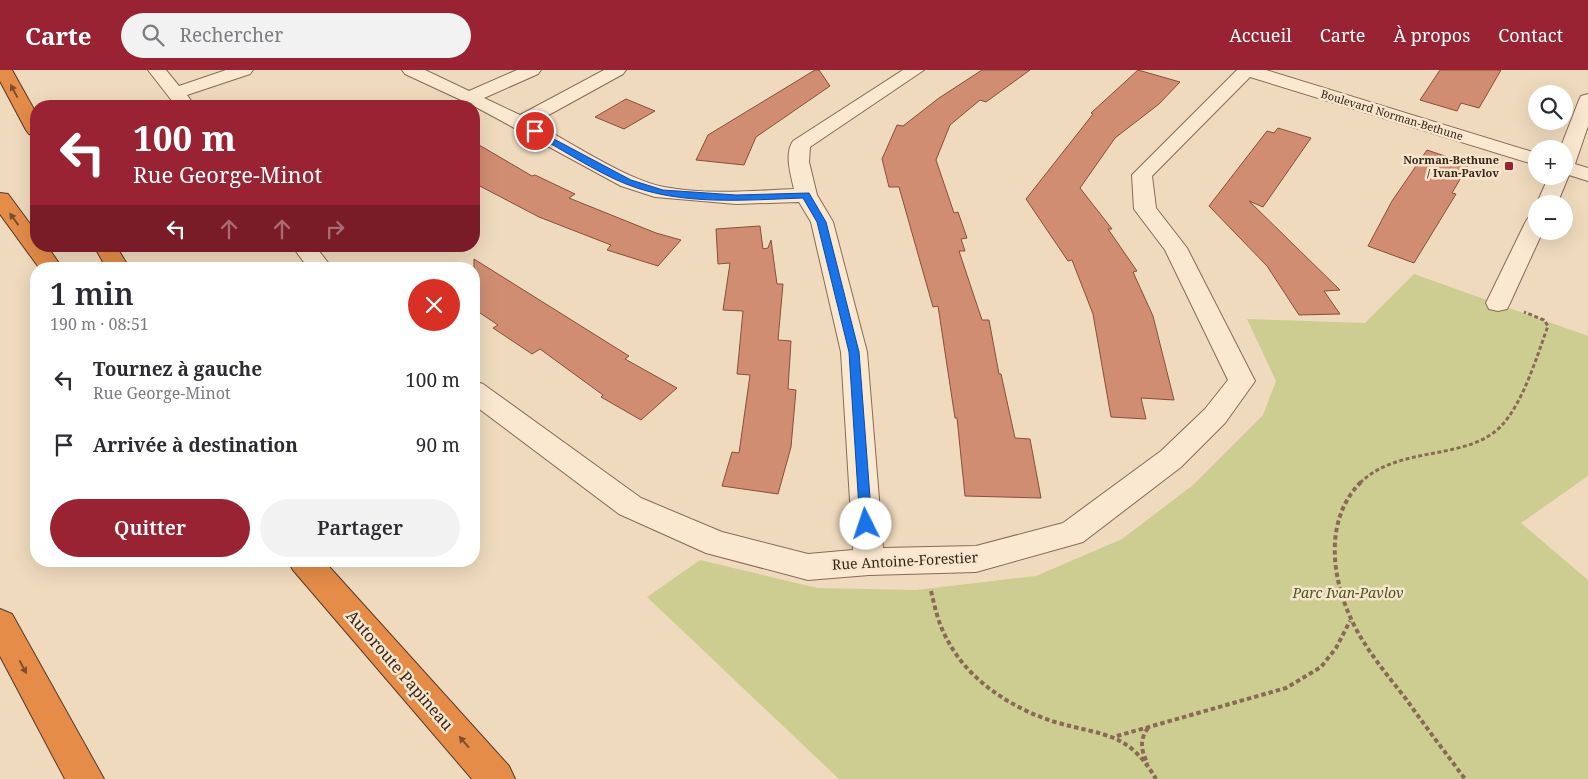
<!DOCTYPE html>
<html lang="fr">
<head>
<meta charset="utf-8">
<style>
	:root { --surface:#fff; --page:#f2f2f3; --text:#2b2b33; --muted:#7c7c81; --accent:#992333 }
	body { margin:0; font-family:"Noto Serif",serif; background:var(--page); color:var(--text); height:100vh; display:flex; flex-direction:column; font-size:19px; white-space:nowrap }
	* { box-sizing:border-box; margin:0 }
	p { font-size:16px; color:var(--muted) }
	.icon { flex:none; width:28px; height:28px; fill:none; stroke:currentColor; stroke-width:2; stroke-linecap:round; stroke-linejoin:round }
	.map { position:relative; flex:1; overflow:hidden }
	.sheet { position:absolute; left:30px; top:192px; width:450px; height:305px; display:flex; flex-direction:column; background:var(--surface); border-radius:20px; box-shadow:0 5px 20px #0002 }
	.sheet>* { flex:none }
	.banner { position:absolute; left:30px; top:30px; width:450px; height:152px; border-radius:20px; box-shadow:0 5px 20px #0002; background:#992333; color:#fff; overflow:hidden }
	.fabs { position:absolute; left:1528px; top:15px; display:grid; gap:10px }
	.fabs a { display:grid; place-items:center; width:45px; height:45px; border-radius:50%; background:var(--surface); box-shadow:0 5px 20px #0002; font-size:25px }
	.pin { position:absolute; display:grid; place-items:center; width:42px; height:42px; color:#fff; margin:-21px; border:2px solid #fff; border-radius:50%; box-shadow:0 1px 5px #0007 }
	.me { position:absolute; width:55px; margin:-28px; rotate:356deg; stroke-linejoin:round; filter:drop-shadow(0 0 4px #0008) }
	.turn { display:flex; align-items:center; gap:18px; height:105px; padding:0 20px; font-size:22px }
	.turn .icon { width:65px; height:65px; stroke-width:2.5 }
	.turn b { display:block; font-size:35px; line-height:42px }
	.lanes { display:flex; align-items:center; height:48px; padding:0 20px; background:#0003; justify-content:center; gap:25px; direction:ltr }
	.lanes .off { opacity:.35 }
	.round { display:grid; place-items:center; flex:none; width:52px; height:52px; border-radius:26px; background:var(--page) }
	.summary { display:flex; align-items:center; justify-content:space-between; height:85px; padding:0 20px }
	h1 { font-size:30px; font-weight:600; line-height:38px }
	.primary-button { display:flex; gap:10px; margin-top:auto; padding:10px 20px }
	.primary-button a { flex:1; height:58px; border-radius:30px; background:var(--accent); color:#fff; font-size:20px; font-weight:600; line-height:58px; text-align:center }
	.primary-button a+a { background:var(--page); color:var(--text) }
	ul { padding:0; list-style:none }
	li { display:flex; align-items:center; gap:15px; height:65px; padding:0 20px }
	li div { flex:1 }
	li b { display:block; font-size:19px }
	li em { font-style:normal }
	header { display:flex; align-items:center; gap:30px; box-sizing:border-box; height:70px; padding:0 25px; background:var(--accent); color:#fff }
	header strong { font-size:24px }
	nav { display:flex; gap:28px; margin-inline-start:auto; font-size:18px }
	.search { width:350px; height:45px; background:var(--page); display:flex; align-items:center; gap:12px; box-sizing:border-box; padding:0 18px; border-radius:28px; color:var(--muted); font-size:19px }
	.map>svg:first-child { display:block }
	.green { fill:#cecd91 }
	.building { fill:#d08d71; stroke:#884f3a }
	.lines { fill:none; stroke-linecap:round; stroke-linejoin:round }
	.street-casing { stroke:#886a56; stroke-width:2 }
	.highway-casing { stroke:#55392a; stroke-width:2 }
	.path-far1 { stroke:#886a56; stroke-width:3; stroke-dasharray:4 2.5; stroke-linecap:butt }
	.path { stroke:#886a56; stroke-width:4; stroke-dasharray:4.5 3; stroke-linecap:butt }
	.street { fill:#fae8d0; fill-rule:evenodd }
	.highway { fill:#e48c48; fill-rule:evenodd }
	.oneway { fill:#7c4e2d }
	.route { fill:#1a73e8; stroke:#114b97 }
	.poi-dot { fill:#992333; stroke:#f7e5cd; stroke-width:2 }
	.labels { text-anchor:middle; stroke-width:5; stroke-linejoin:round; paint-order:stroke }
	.far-street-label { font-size:11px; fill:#36251b; stroke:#f7e5cd }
	.far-poi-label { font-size:11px; font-weight:bold; fill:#36251b; stroke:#f7e5cd; text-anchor:end }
	.street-label { font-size:14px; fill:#36251b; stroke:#f7e5cd }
	.park-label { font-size:14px; font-style:italic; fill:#4d5421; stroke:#f7e5cd }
	.near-street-label { font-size:16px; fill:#36251b; stroke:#f7e5cd }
</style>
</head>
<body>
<header>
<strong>Carte</strong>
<div class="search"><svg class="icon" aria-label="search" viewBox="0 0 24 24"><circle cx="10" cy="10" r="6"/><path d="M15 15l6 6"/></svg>Rechercher</div>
<nav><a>Accueil</a><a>Carte</a><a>À propos</a><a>Contact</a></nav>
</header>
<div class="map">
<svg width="1588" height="709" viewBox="0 0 1588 709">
	<rect width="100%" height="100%" fill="#efdabd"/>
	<polygon class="green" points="1414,204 1588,266 1588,406 1521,453 1588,510 1588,709 839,709 647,527 700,490 817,518 916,520 1036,506 1122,469 1193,415 1263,345 1276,311 1247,249 1365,253"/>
	<g class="building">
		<polygon points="815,0 819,0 830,16 756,67 744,95 696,90 708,65"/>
		<polygon points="982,0 1030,0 986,32 980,30 950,55 936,90 954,143 958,142 967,168 961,169 965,181 959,181 982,250 989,250 999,304 1001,304 1015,368 1030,369 1041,428 965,426 957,348 955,348 938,236 933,237 899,117 889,117 882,89 897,55 903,56 939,28"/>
		<polygon points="1138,0 1180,12 1159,34 1115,68 1080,118 1112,159 1108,159 1137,201 1133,202 1153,246 1174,330 1141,328 1146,349 1111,347 1093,244 1072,190 1068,191 1026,129 1093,44 1091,43"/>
		<polygon points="1440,0 1501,0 1479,38 1461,33 1457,41 1420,30"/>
		<polygon points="626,29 655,41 624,59 595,47"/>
		<polygon points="1278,58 1311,68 1263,137 1249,131 1340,220 1324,221 1340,244 1299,245 1267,196 1209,136 1267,61 1274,63"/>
		<polygon points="474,72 532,106 535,105 575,124 569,128 656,163 681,170 658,196 607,180 611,175 539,147 474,113"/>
		<polygon points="1427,80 1469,94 1452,123 1456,124 1414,193 1368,176 1392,131"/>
		<polygon points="760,156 763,179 768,178 771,170 777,214 783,214 778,270 791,271 788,319 796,320 791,377 778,424 722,416 732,382 739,383 750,305 737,304 743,241 723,240 730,193 718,194 716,159"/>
		<polygon points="474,189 629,286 625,289 677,318 641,350 601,327 603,325 540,279 532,284 493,258 498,255 474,239"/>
	</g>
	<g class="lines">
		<defs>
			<g id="street">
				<polygon points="148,0 166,0 179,16 226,0 253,0 250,4 187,25 195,36 176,36"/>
				<path d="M402 0H425L469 21 517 0H541L538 4 484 28 520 45 604 0H626L623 4 534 53C570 72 627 110 664 117 706 125 752 121 794 119 791 105 784 84 793 71L903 0H924L810 77 809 92 817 125 833 152 867 282 883 478 976 476 1063 453 1161 381 1205 339 1228 310 1165 180 1134 139 1132 105 1237 0H1266L1536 83V95L1250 7 1152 106 1156 138 1187 178 1255 311 1225 353 1181 397 1083 472 976 502 869 505 808 510 706 483 619 444 474 335V311L483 314 641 428 722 462 808 484 853 480 841 282 811 152 799 132 736 134 655 127 621 116 474 36 405 4Z"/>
				<polygon points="1588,24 1588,56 1575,94 1588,98 1588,111 1569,105 1557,134 1536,135 1549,106 1564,106 1564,79 1560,79 1579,30 1581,26"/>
				<polygon points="1536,146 1536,161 1543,161 1510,233 1507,239 1498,241 1489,239 1486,233 1525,153 1528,148"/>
				<polygon points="292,176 315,176 333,199 309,199"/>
			</g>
			<g id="highway">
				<polygon points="0,0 12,0 36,43 36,66 29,64 26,60 0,11"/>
				<polygon points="0,123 8,124 36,162 36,176 47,176 63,199 40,199 0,144"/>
				<polygon points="94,176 116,176 130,199 107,199"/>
				<polygon points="288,491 324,491 509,696 515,709 472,709 293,500"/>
				<polygon points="0,539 12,544 104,709 65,709 0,586"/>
			</g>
		</defs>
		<use href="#street" class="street-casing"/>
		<use href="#highway" class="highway-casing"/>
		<path class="path-far1" d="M1360 413C1399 374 1470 392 1503 354 1524 330 1537 286 1548 256L1544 250 1524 242"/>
		<g class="path">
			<path d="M1361 412C1318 455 1334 527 1365 574 1377 593 1392 611 1406 629 1425 656 1445 682 1465 709"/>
			<path d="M931 521C935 538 939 556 948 571 969 611 1013 639 1055 652 1103 666 1128 661 1156 709"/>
			<path d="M1148 658C1139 670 1141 681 1148 694"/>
			<polyline points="1117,666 1286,618 1321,597 1336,578 1350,551"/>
		</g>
		<use href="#street" class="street"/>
		<use href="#highway" class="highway"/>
	</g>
	<defs><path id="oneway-solid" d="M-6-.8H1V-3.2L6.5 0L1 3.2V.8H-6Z" transform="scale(1.25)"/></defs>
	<g class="oneway">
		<use href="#oneway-solid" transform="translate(14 21) rotate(-118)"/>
		<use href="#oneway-solid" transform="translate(14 149) rotate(-126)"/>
		<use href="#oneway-solid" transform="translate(23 597) rotate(62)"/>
		<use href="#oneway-solid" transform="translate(464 672) rotate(-131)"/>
	</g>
	<path class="route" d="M535 59 631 110 663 120 736 125 809 123 826 152 859 282 872 454 870 457 866 459 860 454 849 282 817 152 803 128C745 130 681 136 626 114 596 102 561 79 532 63L531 61Z"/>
	<rect class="poi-dot" x="1504" y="91" width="10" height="10" rx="2.5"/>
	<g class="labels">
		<g class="far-street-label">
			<text transform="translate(1392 45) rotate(17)" y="4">Boulevard Norman-Bethune</text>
		</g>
		<g class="far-poi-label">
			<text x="1499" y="94">Norman-Bethune<tspan x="1499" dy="13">/ Ivan-Pavlov</tspan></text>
		</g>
		<g class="street-label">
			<text transform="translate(905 491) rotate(-3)" y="5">Rue Antoine-Forestier</text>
		</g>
		<g class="park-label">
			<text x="1348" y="528">Parc Ivan-Pavlov</text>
		</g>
		<g class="near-street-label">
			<text transform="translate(400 600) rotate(49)" y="6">Autoroute Papineau</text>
		</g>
	</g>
</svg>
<div class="fabs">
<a><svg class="icon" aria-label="search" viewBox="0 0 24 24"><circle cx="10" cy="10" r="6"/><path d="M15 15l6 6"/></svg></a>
<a>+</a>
<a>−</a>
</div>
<div class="pin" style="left:535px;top:61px;background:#d93025"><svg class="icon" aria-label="arrive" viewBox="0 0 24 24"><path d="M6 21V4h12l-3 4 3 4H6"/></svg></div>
<svg class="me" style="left:866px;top:454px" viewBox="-20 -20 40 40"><circle r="19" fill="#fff"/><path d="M0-13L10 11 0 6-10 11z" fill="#1a73e8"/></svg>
<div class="banner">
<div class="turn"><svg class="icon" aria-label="left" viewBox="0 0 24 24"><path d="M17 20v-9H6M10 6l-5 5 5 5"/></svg><div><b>100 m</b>Rue George-Minot</div></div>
<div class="lanes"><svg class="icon" aria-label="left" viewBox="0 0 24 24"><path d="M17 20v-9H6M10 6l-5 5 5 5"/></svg><svg class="icon off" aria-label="ahead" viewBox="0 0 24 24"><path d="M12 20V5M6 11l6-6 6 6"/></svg><svg class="icon off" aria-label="ahead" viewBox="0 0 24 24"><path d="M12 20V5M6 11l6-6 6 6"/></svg><svg class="icon off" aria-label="right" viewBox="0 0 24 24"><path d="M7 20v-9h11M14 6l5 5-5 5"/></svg></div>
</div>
<section class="sheet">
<div class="summary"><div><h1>1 min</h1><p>190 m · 08:51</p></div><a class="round" style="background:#d93025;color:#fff"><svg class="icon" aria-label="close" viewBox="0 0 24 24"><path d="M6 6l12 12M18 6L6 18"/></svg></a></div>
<ul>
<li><svg class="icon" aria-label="left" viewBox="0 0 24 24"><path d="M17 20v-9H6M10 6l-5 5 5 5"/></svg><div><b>Tournez à gauche</b><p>Rue George-Minot</p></div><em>100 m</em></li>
<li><svg class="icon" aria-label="arrive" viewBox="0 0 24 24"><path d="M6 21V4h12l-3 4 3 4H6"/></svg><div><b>Arrivée à destination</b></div><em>90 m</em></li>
</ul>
<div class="primary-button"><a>Quitter</a><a>Partager</a></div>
</section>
</div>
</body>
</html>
